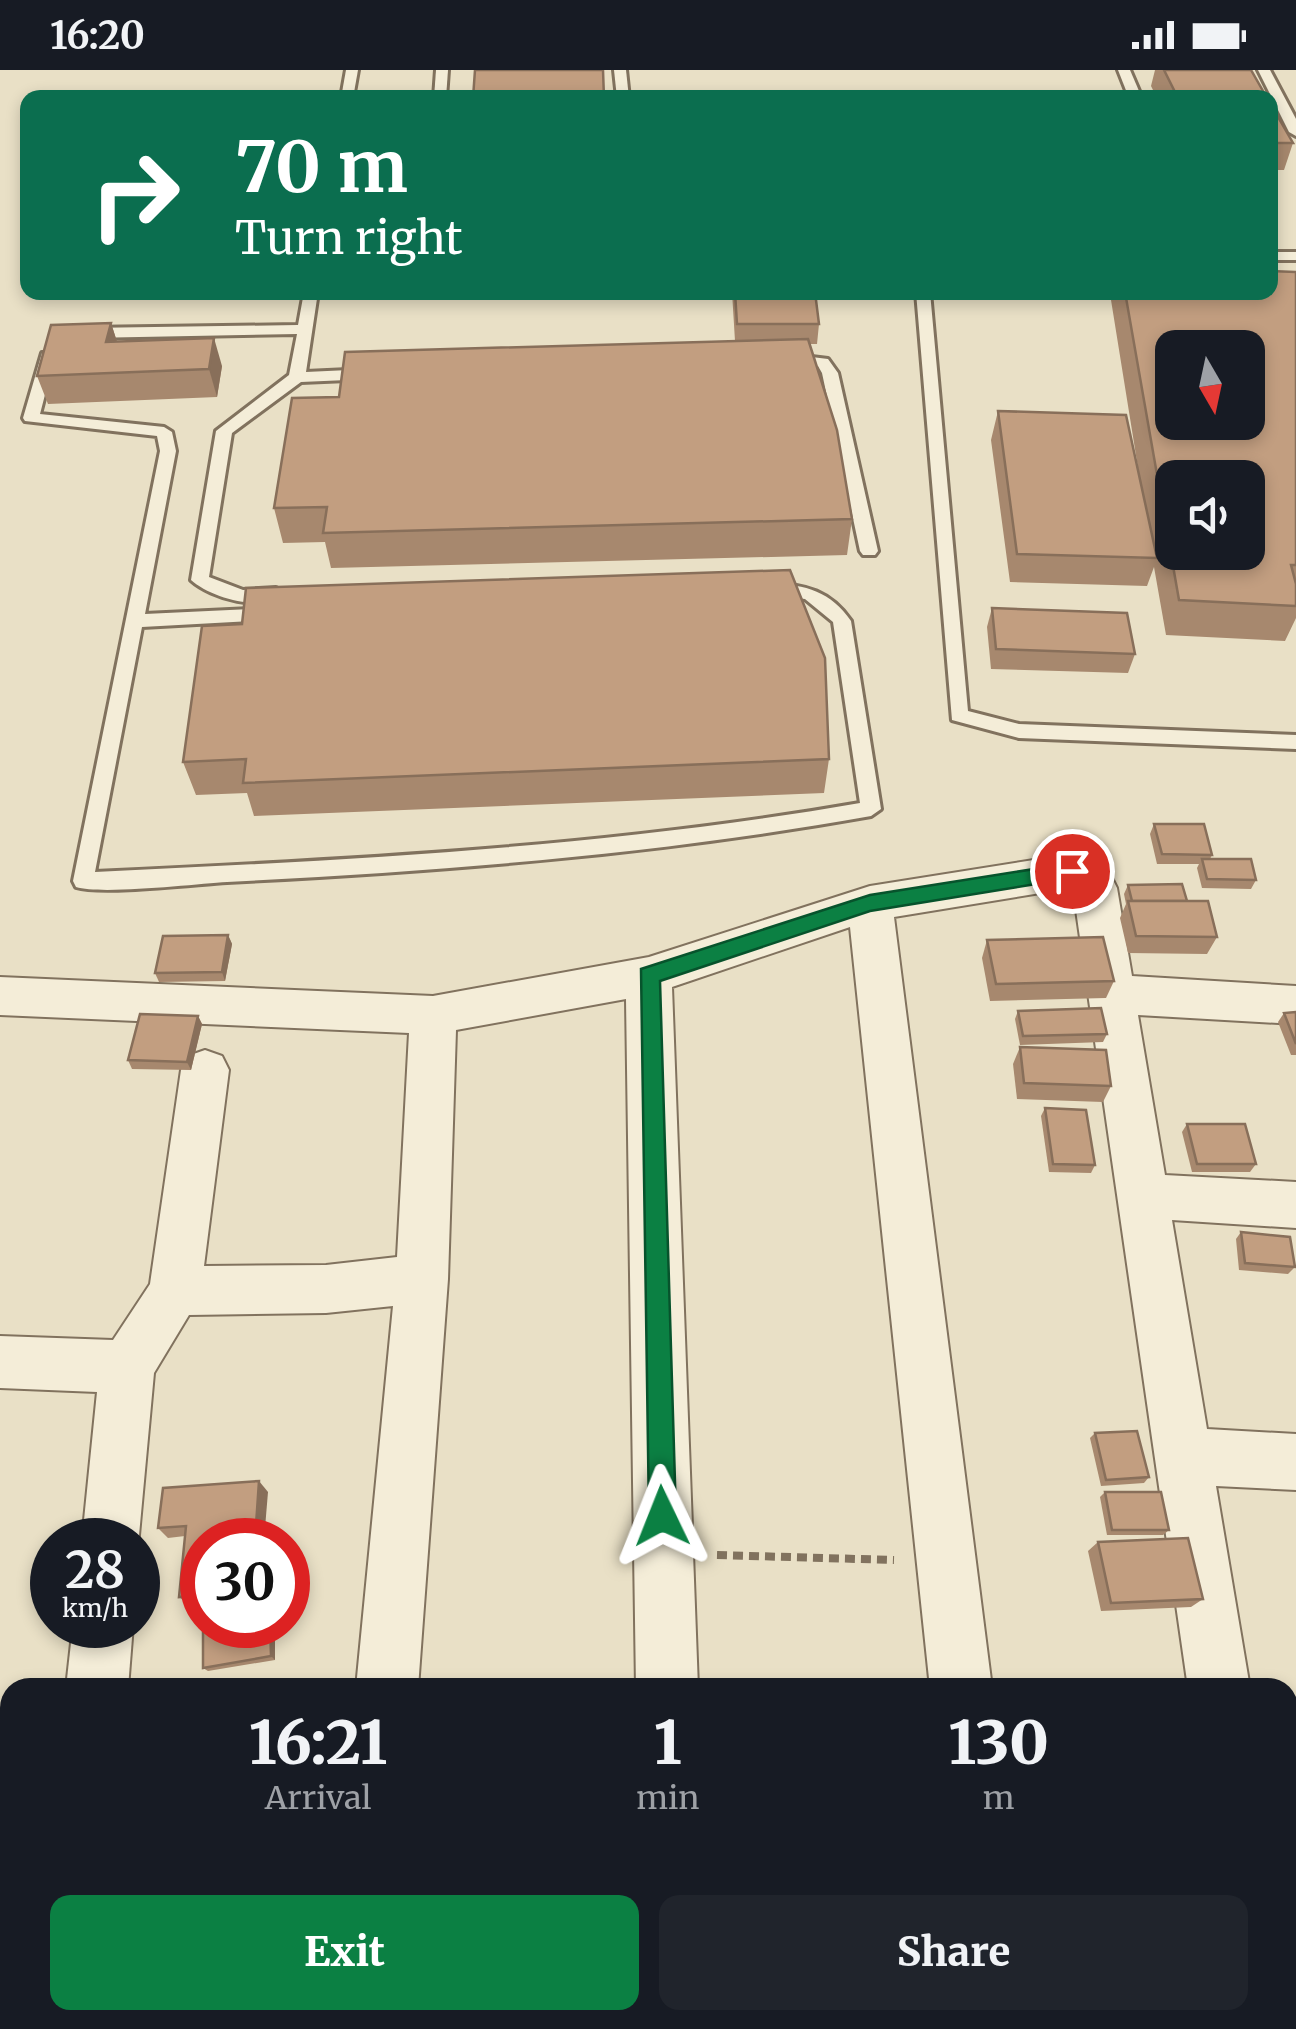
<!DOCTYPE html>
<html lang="en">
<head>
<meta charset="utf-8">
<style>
	:root { --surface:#171b24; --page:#20242c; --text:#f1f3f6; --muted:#9ea1a6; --accent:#0b8043 }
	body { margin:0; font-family:Merriweather,serif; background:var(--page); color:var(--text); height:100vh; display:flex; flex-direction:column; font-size:38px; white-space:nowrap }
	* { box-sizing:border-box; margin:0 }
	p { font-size:32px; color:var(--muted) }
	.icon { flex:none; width:55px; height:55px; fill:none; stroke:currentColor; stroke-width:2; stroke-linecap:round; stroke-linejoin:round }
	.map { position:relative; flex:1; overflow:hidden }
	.panel { position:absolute; left:0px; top:1608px; width:1298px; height:352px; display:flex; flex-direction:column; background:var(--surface); border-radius:30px 30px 0 0; box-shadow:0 5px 15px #0003 }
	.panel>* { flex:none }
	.guide { position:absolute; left:20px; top:20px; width:1258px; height:210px; border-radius:20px; box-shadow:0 5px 15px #0003; background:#0b6e4f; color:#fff; overflow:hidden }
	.needle { width:65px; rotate:171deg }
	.controls { position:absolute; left:1155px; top:260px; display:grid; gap:20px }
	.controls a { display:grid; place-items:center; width:110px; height:110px; border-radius:20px; background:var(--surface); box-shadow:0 5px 15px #0003; font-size:50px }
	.speed { position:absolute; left:30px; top:1448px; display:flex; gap:20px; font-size:50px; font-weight:700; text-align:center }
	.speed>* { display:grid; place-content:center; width:130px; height:130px; border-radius:50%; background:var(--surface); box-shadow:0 5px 15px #0003; line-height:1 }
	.speed small { font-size:25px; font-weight:400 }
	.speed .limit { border:15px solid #d22; background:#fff; color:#111 }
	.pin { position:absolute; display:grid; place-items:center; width:85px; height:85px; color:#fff; margin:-42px; border:5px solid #fff; border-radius:50%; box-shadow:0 2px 10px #0007 }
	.me { position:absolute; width:110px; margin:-55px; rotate:358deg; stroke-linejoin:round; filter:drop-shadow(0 0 8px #0008) }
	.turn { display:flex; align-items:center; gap:35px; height:210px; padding:0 50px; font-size:45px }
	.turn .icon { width:130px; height:130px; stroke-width:2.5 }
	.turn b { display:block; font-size:70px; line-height:85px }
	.eta { display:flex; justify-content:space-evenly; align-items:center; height:170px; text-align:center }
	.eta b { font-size:60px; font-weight:800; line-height:70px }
	.cta { display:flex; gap:20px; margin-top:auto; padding:20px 50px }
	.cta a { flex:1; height:115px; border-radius:20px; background:var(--accent); color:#fff; font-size:40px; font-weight:800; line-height:115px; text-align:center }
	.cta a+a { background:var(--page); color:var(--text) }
	.status { display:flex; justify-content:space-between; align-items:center; height:70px; padding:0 50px; background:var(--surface); direction:ltr }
	.status svg { height:28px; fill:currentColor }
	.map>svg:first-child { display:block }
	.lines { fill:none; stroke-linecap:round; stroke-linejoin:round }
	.service-casing { stroke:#81725e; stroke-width:6 }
	.minor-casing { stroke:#81725e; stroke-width:4 }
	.path { stroke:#81725e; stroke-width:8; stroke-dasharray:10 6; stroke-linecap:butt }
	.service { fill:#f4edd8; fill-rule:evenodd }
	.minor { fill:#f4edd8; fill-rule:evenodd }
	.wall { fill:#a7886e }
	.shaded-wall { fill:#886f5a }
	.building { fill:#c29e80; stroke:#886f5a; stroke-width:2.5; fill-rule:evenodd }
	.route { fill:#0b8043; stroke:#07532c; stroke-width:2.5 }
</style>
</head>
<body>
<div class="status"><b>16:20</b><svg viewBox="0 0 49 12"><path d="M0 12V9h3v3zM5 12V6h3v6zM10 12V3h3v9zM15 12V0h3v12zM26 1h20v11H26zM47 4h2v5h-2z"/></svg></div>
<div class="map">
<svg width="1296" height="1959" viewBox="0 0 1296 1959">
	<rect width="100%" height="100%" fill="#e9e0c6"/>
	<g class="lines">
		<defs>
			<g id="service">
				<polygon points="346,0 358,0 353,28 341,28"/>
				<polygon points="436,0 448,0 446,28 434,28"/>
				<polygon points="614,0 626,0 629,28 617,28"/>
				<polygon points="1118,0 1130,0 1142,28 1129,28"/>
				<polygon points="1258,0 1270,0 1296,49 1296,66 1289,62"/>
				<rect x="1270" y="182" width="26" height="8"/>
				<path d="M304 222H318L306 302 370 299 378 304 370 309 301 312 232 363 209 507 243 520 276 518 285 524C263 543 211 528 191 510L216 361 289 305 297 264 87 268 79 263 87 258 298 255Z"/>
				<polygon points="916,222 930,222 968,641 1019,654 1296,665 1296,679 1019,668 952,650"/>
				<path d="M42 283 55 286 40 344 164 357 172 362 176 381 145 544 270 538 279 544 270 550 142 557 95 802C352 790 607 777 860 733L833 552 805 529 765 524 762 520 771 514C806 514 831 522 851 551L881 739 871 746C658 784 444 801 227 812 195 814 101 825 76 817L73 811 160 381 157 366 25 351 23 348Z"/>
				<polygon points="787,284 828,289 838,303 878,481 875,485 863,485 860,481 822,303 818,296 782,292 779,289"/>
			</g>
			<g id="minor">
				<polygon points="1072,784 1111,806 1117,818 1132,906 1296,916 1296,954 1138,945 1165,1105 1296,1112 1296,1158 1172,1150 1207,1359 1296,1364 1296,1420 1216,1416 1250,1618 1188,1618 1074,826 1065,819 894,847 992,1618 930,1618 850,857 672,917 698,1618 636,1618 626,929 456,960 448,1209 418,1618 356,1618 393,1236 326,1243 189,1245 154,1303 138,1476 138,1470 82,1470 97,1322 0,1318 0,1266 113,1270 150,1214 181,1000 188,986 205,980 222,986 229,1000 204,1196 326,1195 397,1187 409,963 0,945 0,907 433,926 649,887 870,816"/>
				<polygon points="73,1555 133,1555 128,1618 66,1618"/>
				<polygon points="10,1642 10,1704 0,1705 0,1643"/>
				<rect x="1288" y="1756" width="8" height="64"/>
				<polygon points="23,1950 91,1950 89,1959 21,1959"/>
				<polygon points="325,1950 393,1950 392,1959 324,1959"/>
				<rect x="639" y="1950" width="68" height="9"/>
				<polygon points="968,1950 1036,1950 1038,1959 970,1959"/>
				<polygon points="1074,1950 1284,1950 1287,1959 1078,1959"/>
			</g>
		</defs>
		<use href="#service" class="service-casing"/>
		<use href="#minor" class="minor-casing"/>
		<polyline class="path" points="717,1485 894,1490"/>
		<use href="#service" class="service"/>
		<use href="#minor" class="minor"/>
	</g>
	<g class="wall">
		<polygon points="1155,0 1251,0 1267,28 1157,28 1151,16"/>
		<polygon points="1270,33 1293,73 1284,100 1270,100"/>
		<polygon points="1296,202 1296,548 1285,571 1166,565 1154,497 1147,516 1010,512 991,370 998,341 1139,404 1111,230 1113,222 1270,222"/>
		<polygon points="732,222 815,222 819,254 817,274 810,274 852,449 847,485 331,498 325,472 283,473 274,438 339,327 735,271"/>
		<polygon points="111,253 117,272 222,296 217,327 48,334 37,306"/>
		<polygon points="992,538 1135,584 1128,603 991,599 987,557"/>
		<polygon points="202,556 829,689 824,723 254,746 247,723 196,725 183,692"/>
		<polygon points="1154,754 1212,785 1210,789 1256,810 1251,819 1202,818 1197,798 1199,794 1157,794 1150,764"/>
		<polygon points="1128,815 1187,831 1217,867 1207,884 1128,883 1120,848 1126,834 1124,824"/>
		<polygon points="228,865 232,874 225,911 159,912 155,903"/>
		<polygon points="987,870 1114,911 1106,928 990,931 982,888"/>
		<polygon points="1018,941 1107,964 1103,972 1020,975 1015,949"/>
		<polygon points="1296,942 1296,985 1291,985 1278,952 1284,943"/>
		<polygon points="198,946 202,954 191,1000 132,999 128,990"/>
		<polygon points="1020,977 1111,1016 1103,1032 1017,1029 1013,994"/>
		<polygon points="1045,1038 1095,1095 1091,1103 1049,1102 1041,1046"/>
		<polygon points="1187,1054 1256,1094 1250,1102 1192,1102 1182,1062"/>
		<polygon points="1241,1162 1295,1197 1288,1204 1239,1200 1236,1169"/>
		<polygon points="1095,1363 1149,1407 1144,1413 1101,1416 1090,1368"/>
		<polygon points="268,1422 202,1470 202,1534 189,1535 179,1527 185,1466 168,1468 158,1458"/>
		<polygon points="1105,1422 1169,1460 1163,1465 1107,1465 1100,1427"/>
		<polygon points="1098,1472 1203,1529 1191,1537 1101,1541 1088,1481"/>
		<polygon points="203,1555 275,1555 275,1590 208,1601 203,1598"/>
		<polygon points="10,1698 10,1782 0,1782 0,1699"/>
	</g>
	<g class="shaded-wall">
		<polygon points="111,253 120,281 106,272"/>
		<polygon points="214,268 222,296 217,327 209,299"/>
		<polygon points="228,865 232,874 225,911 222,902"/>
		<polygon points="198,946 202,954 191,1000 187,992"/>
		<polygon points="259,1411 268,1422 264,1470 255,1470"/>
		<polygon points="270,1555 275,1555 275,1590 271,1586"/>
	</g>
	<g class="building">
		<polygon points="475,0 603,0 604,28 473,28"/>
		<polygon points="1164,0 1251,0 1267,28 1178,28"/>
		<polygon points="1270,33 1293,73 1270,73"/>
		<path d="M1270 201 1296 202V495H1291L1296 514V536L1179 530 1125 222H1270ZM1172 278H1248V352H1172ZM1172 408H1248V482H1172Z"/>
		<polygon points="735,222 815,222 819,254 737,254"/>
		<polygon points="111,253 106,272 214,268 209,299 37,306 51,255"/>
		<polygon points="808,269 837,360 852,449 323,463 327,437 274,438 292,328 339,327 345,282"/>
		<polygon points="998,341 1126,345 1157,488 1017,484"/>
		<polygon points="790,500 825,588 829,689 243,713 246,689 183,692 202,556 242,554 246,518"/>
		<polygon points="992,538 1127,543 1135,584 996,579"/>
		<polygon points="1154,754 1204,754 1212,785 1162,784"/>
		<polygon points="1202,789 1251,789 1256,810 1207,809"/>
		<polygon points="1182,814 1187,831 1132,831 1128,815"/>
		<polygon points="1128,831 1208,831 1217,867 1136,866"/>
		<polygon points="228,865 222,902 155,903 163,866"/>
		<polygon points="1103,867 1114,911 996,914 987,870"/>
		<polygon points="1101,938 1107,964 1023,966 1018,941"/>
		<polygon points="1296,942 1296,974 1284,943"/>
		<polygon points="140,944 198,946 187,992 128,990"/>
		<polygon points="1020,977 1106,980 1111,1016 1024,1013"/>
		<polygon points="1045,1038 1086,1040 1095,1095 1053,1094"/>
		<polygon points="1187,1054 1245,1054 1256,1094 1197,1094"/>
		<polygon points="1241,1162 1290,1167 1295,1197 1245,1193"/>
		<polygon points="1137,1361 1149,1407 1106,1410 1095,1363"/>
		<polygon points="259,1411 255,1470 202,1470 202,1525 179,1527 186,1456 158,1458 163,1418"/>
		<polygon points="1105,1422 1161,1422 1169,1460 1112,1460"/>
		<polygon points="1188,1468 1203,1529 1111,1533 1098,1472"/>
		<polygon points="203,1555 270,1555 271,1586 203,1598"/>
		<polygon points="1288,1672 1296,1672 1296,1716 1288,1717"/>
		<polygon points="10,1698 10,1777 0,1778 0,1699"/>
	</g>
	<polygon class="route" points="1072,793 1082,801 1079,807 870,841 660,911 676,1446 672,1455 662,1459 653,1455 649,1446 641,899 870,825"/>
</svg>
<div class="controls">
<a><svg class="needle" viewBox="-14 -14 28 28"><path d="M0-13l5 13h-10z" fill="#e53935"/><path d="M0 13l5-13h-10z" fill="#9ea1a6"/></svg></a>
<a><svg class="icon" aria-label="sound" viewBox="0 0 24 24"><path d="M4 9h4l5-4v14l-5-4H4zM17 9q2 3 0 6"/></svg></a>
</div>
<div class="speed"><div>28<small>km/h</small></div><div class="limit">30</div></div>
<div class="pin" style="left:1072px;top:801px;background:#d93025"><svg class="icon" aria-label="arrive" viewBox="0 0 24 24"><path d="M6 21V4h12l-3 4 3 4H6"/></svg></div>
<svg class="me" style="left:662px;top:1446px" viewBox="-20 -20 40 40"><path d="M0-17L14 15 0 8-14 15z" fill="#0b8043" stroke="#fff" stroke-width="4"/></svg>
<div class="guide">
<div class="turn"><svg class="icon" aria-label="right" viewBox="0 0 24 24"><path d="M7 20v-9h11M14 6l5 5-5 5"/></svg><div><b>70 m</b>Turn right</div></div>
</div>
<section class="panel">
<div class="eta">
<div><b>16:21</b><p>Arrival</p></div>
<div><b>1</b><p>min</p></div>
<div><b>130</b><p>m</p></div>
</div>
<div class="cta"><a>Exit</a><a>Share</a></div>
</section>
</div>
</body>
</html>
